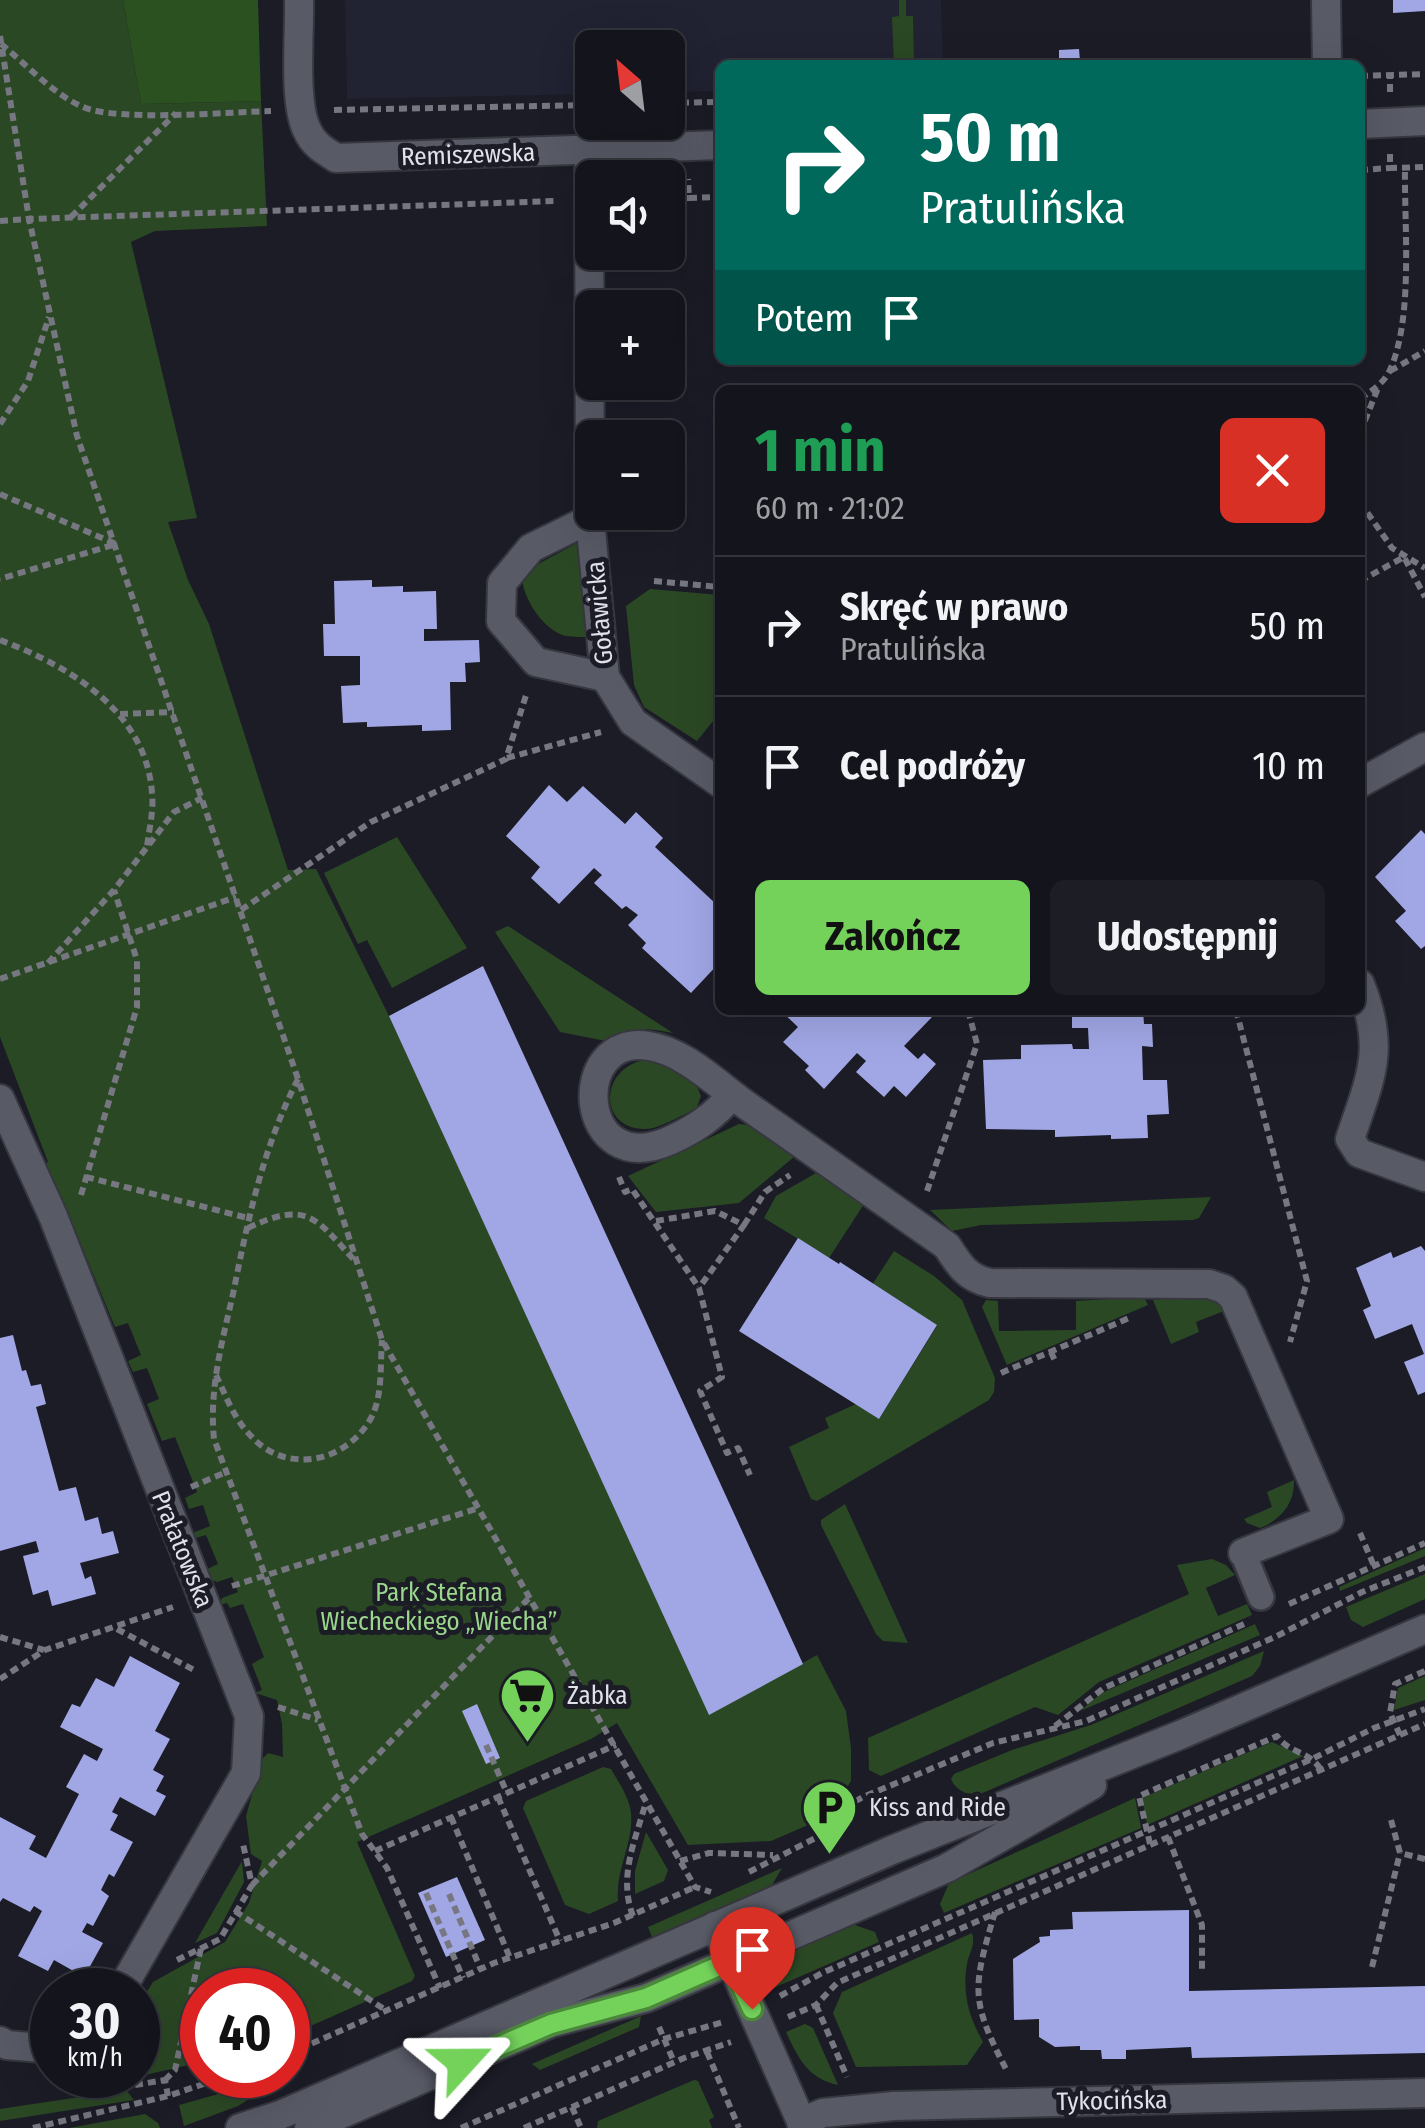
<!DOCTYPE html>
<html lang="pl">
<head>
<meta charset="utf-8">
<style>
	:root { --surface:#14151c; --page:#1d1e25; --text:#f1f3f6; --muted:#9d9fa3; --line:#33343b; --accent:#74d25b }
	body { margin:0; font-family:"Fira Sans Condensed",sans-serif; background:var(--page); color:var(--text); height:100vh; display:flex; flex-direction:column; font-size:38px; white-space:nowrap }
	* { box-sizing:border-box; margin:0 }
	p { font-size:32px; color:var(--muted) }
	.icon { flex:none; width:55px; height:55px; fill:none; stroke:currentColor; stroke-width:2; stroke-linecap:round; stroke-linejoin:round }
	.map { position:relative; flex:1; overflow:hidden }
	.side { position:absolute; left:715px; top:385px; width:650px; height:630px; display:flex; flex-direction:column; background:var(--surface); border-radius:15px; box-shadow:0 10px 40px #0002,0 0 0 2px var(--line) }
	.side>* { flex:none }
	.hud { position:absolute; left:715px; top:60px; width:650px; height:305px; border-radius:15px; box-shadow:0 10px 40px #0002,0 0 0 2px var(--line); background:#00695c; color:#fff; overflow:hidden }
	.needle { width:65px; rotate:332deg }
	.fabs { position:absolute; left:575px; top:30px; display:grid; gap:20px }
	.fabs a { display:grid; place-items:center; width:110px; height:110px; border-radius:15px; background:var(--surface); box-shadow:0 10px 40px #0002,0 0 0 2px var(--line); font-size:50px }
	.speed { position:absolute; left:30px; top:1968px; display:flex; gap:20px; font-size:50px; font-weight:700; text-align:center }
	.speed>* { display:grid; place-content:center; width:130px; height:130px; border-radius:50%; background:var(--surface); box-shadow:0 10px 40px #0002,0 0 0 2px var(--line); line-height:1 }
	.speed small { font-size:25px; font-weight:400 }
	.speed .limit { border:15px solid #d22; background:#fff; color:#111 }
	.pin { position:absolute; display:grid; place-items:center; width:85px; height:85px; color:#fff; margin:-102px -42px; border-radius:50% 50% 50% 0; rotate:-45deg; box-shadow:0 0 10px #0007 }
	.pin .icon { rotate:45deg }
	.me { position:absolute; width:110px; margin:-55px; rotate:66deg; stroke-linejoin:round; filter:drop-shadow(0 0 8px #0008) }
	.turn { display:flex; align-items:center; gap:35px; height:210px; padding:0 40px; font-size:45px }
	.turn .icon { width:130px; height:130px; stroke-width:2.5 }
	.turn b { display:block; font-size:70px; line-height:85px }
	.then { display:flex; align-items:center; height:95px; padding:0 40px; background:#0003; gap:20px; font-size:38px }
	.round { display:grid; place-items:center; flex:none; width:105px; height:105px; border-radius:15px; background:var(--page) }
	.headline { display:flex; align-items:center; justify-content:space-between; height:170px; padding:0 40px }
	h1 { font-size:60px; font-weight:700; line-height:75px; color:#1e9e55 }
	.cta { display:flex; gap:20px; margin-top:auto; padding:20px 40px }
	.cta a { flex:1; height:115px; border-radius:15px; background:var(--accent); color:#111; font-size:40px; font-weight:700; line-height:115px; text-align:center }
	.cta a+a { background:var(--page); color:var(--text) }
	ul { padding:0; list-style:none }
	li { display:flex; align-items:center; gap:30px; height:140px; padding:0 40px; border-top:2px solid var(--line) }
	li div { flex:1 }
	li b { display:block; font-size:38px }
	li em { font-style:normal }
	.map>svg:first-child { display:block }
	.built { fill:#212232 }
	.green { fill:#2b4824 }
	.forest { fill:#2a511f }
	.building { fill:#a1a7e5 }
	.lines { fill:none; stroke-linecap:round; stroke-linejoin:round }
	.service-casing { stroke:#36373f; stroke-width:30 }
	.minor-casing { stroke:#36373f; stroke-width:32 }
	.tertiary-casing { stroke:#36373f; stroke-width:32 }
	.path { stroke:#767781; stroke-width:6; stroke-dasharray:8 5; stroke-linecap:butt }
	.service { stroke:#585a66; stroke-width:25 }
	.minor { stroke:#585a66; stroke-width:28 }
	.tertiary { stroke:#585a66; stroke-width:28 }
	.route-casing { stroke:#4b883b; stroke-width:25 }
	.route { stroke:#74d25b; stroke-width:18 }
	.labels { text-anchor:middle; stroke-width:10; stroke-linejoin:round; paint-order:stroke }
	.street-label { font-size:25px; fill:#e0e1e9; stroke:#1b1c26 }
	.park-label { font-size:25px; fill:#9ad68b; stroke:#1b1c26 }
	.poi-label { font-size:25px; fill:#e0e1e9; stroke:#1b1c26; text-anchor:start }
</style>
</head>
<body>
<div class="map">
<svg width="1425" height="2128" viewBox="0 0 1425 2128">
	<rect width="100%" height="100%" fill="#1b1c26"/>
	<polygon class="built" points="345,0 941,0 943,65 720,65 720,91 668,92 668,48 592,48 592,94 347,99"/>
	<g class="green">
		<polygon points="0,0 123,0 141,104 261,101 267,226 155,231 131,242 197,518 168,522 188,580 209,624 288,870 316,869 389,1016 710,1714 817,1655 846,1711 851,1748 851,1781 829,1816 771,1841 688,1845 617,1723 591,1739 357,1842 415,1976 412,1981 288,2036 288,1990 202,1990 202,2062 110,2083 109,2075 138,2075 138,2006 153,1982 225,1942 249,1903 262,1861 251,1854 246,1816 262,1759 268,1753 283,1757 282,1724 277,1700 255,1693 262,1690 252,1664 264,1657 243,1604 230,1608 227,1603 219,1605 222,1598 238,1592 232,1577 217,1582 209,1579 205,1570 218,1564 206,1535 192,1539 190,1534 210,1526 203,1505 189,1509 185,1498 197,1492 175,1437 162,1441 147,1404 159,1399 147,1368 133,1372 128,1361 141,1355 128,1323 115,1327 64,1203 57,1206 41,1166 48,1162 0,1037"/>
		<polygon points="899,0 906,0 906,16 913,16 914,65 894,65 892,17 899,16"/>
		<path d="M577 543 585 545 592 637C584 637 574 637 566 636 544 631 525 601 522 580L529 569Z"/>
		<polygon points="650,589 720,595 720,717 717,716 697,741 644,707 634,685 626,606"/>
		<polygon points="397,837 467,948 392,988 367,940 358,944 324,873"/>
		<path d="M508 926 673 1033C648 1028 628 1026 606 1041L560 1032 495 932Z"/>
		<path d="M645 1060H654L696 1084 701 1096 696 1109C681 1115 660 1129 645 1129 598 1129 599 1068 645 1060Z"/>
		<polygon points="739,1124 748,1125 795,1156 739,1203 656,1212 628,1176"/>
		<polygon points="816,1173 864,1204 829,1258 764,1218 776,1196"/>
		<polygon points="1211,1197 1199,1218 1193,1220 981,1225 952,1231 930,1210"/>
		<polygon points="894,1251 934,1276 962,1300 995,1378 994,1392 989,1400 817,1501 811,1499 789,1447 829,1428 825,1418 856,1404 879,1419 937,1326 872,1285"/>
		<polygon points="1195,1296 1215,1299 1224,1311 1196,1322 1199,1332 1171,1344 1153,1300"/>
		<polygon points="1144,1297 1148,1305 1007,1365 982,1307 986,1300 998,1301 999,1331 1076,1330 1076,1301"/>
		<path d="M1294 1480C1295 1503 1281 1520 1260 1528L1247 1523 1244 1519 1272 1507 1267 1492Z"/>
		<polygon points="845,1504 908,1643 883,1641 876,1634 821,1525 821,1520"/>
		<polygon points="1425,1548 1425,1556 1340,1591 1339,1587"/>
		<polygon points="1212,1559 1226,1565 1235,1575 1206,1588 1218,1616 1247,1604 1252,1615 1099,1682 1058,1715 1035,1707 881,1776 869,1770 868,1738 1189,1594 1177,1565"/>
		<polygon points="1425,1574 1425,1599 1363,1627 1351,1620 1346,1607"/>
		<polygon points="1255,1624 1260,1635 1080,1711 1102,1693"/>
		<path d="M1264 1651 1260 1666 1252 1676 978 1795C967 1796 955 1789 951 1779L954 1774 1012 1750 1091 1725Z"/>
		<polygon points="1425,1676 1425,1700 1394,1710 1398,1688"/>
		<polygon points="1272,1742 1303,1756 1147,1825 1142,1798"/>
		<path d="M603 1767 611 1769C619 1783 629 1797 631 1813 634 1843 615 1870 618 1901L589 1914 565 1905 523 1808 526 1801Z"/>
		<polygon points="1135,1798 1141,1828 944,1913 940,1904 949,1883"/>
		<polygon points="646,1832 668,1870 664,1881 635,1894 635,1871"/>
		<polygon points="242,1861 244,1882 217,1933 195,1943"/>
		<polygon points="782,1868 772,1885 652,1937 648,1927"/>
		<path d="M848 1925H855L875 1932 879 1942 769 1990C763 1949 818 1938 848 1925Z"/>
		<path d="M972 1933C976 1945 969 1952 967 1964 962 1994 969 2017 983 2042L967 2065 856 2067 833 2013 842 1992Z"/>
		<polygon points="641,2016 639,2027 540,2070 532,2064"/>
		<path d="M805 2024 813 2028 838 2085C808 2079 798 2058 786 2032Z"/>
		<polygon points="276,2078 278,2081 238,2106 184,2126 179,2105"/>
		<polygon points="694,2080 698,2081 714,2117 709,2120 712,2128 597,2128 598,2121"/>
		<polygon points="126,2090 134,2100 0,2121 0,2109"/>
		<polygon points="145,2114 158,2123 160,2128 69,2128"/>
	</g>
	<polygon class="forest" points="123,0 258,0 261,101 141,104"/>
	<g class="building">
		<polygon points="1393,0 1425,0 1425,11 1393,13"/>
		<polygon points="1079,49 1080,61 1059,62 1059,50"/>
		<polygon points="372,580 372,587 403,586 403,592 436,591 437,629 424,629 424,641 479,640 480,662 465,663 466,682 450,682 451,730 422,731 422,725 367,727 367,722 343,723 341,686 360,685 360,656 324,656 323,624 335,624 334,581"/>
		<polygon points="549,785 567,802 583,786 625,824 636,812 663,838 655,847 716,904 720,900 720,962 691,993 642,948 646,943 628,925 638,915 626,906 622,909 594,883 602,875 594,868 559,904 531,878 540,867 506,836"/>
		<polygon points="1421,830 1425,834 1425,946 1421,949 1395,921 1406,911 1375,877"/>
		<polygon points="483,966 803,1664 709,1715 389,1016"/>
		<polygon points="780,1010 924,1010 932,1017 904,1046 918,1059 924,1053 936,1064 906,1097 894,1086 884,1097 856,1072 866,1061 857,1053 824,1089 805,1070 809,1066 783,1042 798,1027"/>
		<polygon points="1072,1010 1143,1010 1144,1024 1152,1024 1153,1047 1142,1046 1143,1080 1167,1080 1169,1114 1147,1115 1148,1138 1111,1139 1111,1135 1055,1137 1055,1130 986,1129 983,1060 1021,1059 1021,1045 1072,1044 1073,1049 1089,1049 1088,1028 1072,1028"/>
		<polygon points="798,1238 839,1264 840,1262 937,1325 879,1419 739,1331"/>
		<polygon points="1421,1246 1425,1251 1425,1392 1418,1395 1404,1362 1424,1354 1412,1324 1375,1339 1363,1310 1371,1306 1356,1268 1391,1252 1393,1258"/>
		<polygon points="13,1335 22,1371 26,1370 31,1386 41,1384 46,1404 36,1407 59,1491 76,1487 85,1521 98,1517 102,1534 113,1531 119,1553 80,1563 85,1579 91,1576 96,1594 52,1606 48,1590 33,1595 23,1556 39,1552 36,1541 0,1551 0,1338"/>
		<polygon points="130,1656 180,1683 155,1731 170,1739 153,1770 164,1776 156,1791 166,1796 155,1816 120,1797 112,1812 118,1815 110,1830 133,1842 114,1877 109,1874 101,1890 109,1896 93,1926 87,1923 82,1932 103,1943 84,1977 54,1960 48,1971 18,1956 42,1911 34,1906 30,1912 3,1898 0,1902 0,1817 36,1836 29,1849 46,1858 79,1794 66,1787 84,1754 97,1761 103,1749 60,1727 72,1704 80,1707 96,1678 114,1687"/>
		<polygon points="477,1704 500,1758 486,1764 462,1711"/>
		<polygon points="457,1877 485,1940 446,1957 418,1893"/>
		<polygon points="1189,1910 1189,1991 1425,1986 1425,2053 1192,2058 1191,2047 1126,2050 1126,2059 1102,2059 1101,2050 1080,2050 1080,2046 1055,2047 1039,2037 1039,2019 1014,2020 1013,1959 1040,1942 1039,1937 1050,1936 1050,1930 1073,1929 1072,1912"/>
	</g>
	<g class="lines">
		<defs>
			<polyline id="service" points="1243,1553 1261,1597"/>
			<g id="minor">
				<path d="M299 0C300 33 293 102 307 130 313 144 323 150 336 158L720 145"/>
				<polyline points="1326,0 1327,65"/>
				<polyline points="1360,124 1425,121"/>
				<polyline points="589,150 590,519 605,677 633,722 720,783"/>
				<polyline points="590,519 531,548 502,583 501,621 536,662 605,677"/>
				<polyline points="1360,783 1425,747"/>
				<path d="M1360 984C1386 1049 1371 1076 1350 1139L1359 1153 1425 1177"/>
				<path d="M732 1095C714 1116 697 1128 671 1140 576 1183 568 1032 649 1046 684 1051 718 1085 746 1105 813 1152 880 1199 947 1246 959 1265 967 1278 990 1283L1209 1284 1224 1289 1233 1297 1329 1519 1243 1553"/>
				<polyline points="0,1099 53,1216 249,1716 246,1773 121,1990"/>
				<polyline points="715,1926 804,2128"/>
				<polyline points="0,2041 7,2045 52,2049"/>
				<polyline points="801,2122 823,2113 894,2106 1425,2093"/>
			</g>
			<g id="tertiary">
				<polyline points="240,2128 280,2115 892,1850 1180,1735 1425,1629"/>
				<polyline points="309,2128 551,2023 646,1998 947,1868 1092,1785"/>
			</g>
		</defs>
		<use href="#service" class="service-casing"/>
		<use href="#minor" class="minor-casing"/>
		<use href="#tertiary" class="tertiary-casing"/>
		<g class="path">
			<polyline points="0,36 29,219 556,201"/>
			<path d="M1 44C27 65 53 94 83 107 118 122 228 112 271 111"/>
			<polyline points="1360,76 1425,74"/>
			<polyline points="1390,92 1390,75"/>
			<polyline points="668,103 720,102"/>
			<polyline points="334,110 592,105"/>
			<polyline points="1390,154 1390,168 1425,167"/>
			<polyline points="1360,170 1390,168"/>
			<polyline points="689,198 720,197"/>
			<polyline points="668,199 689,198 688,179"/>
			<polyline points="71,217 176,113"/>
			<polyline points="0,221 29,219 77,436 298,1079 382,1340 695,1887 711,1892"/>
			<polyline points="1390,371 1425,351"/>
			<path d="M1360 399C1371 391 1382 385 1389 372 1414 320 1404 226 1405 167"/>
			<polyline points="0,424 28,381 49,317"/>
			<polyline points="1360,433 1378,388"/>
			<polyline points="0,494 116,544 0,579"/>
			<polyline points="1360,502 1392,548 1425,568"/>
			<polyline points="654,581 720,587"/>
			<polyline points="1360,581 1404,557 1425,597"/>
			<path d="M0 640C69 666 146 711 152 793 154 811 149 829 147 847"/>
			<polyline points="120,714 174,712"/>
			<polyline points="507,758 601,732"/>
			<polyline points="241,910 371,822 506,759 527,692"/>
			<polyline points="48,963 114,890 174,812 202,798"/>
			<polyline points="0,979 236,897"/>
			<polyline points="1236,1010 1307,1281 1290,1342"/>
			<path d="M298 1079C263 1147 248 1219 233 1294 222 1342 209 1389 214 1439L362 1834 387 1868 440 1988"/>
			<polyline points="86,1177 248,1218"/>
			<polyline points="619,1177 625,1192 632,1189 699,1288 722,1377 700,1391 727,1453 738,1448 750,1475"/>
			<polyline points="927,1191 977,1044 968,1010"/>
			<polyline points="81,1195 137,1007 137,960 114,890"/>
			<polyline points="656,1221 715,1211 744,1225 699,1288"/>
			<polyline points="744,1225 765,1192 790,1175"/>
			<path d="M248 1228C309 1199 316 1219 357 1263"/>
			<polyline points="1051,1352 1055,1361"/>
			<polyline points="1001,1373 1129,1318"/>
			<path d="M216 1375C226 1396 234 1419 251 1436 286 1475 346 1463 371 1418 383 1396 380 1365 382 1340"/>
			<polyline points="191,1487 224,1473"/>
			<polyline points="1360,1533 1374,1566"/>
			<polyline points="232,1586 479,1508"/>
			<polyline points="1289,1604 1425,1543"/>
			<polyline points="117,1629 194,1670"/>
			<polyline points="0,1637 44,1650"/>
			<polyline points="0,1679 45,1650 173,1607"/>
			<polyline points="278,1707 318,1720"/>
			<polyline points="1055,1726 1104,1688 1246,1623"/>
			<polyline points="1400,1735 1390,1713 1395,1684 1425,1671"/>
			<polyline points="486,1745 507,1793"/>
			<polyline points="498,1797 560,1941"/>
			<polyline points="451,1817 510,1958"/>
			<polyline points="1391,1820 1400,1853 1425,1859"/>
			<polyline points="1168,1837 1202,1925 1202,1972"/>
			<path d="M1150 1844 1139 1796 1277 1736C1288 1753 1310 1751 1321 1770"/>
			<polyline points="375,1851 616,1745"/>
			<polyline points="680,1861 709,1853 773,1855"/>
			<polyline points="749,1872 839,1826 856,1801 863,1797 993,1743 1086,1721 1277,1636 1362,1592 1425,1567"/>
			<polyline points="252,1885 529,1598"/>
			<polyline points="426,1893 463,1978"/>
			<polyline points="449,1894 481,1970"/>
			<polyline points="235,1911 387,2011"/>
			<path d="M995 1912C972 1990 970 2000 1008 2073"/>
			<path d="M633 1916C618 1877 635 1841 646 1802"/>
			<polyline points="177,1960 220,1939 252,1885 243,1844"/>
			<polyline points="1372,1967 1400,1853"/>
			<polyline points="780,1996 822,1973 1314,1758 1374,1728 1425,1709"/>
			<polyline points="816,2005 847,2077"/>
			<polyline points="788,2017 816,2005 837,1983 1425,1724"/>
			<polyline points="659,2027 674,2062"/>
			<polyline points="707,2052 739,2128"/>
			<polyline points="288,2054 494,1963 614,1923 695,1887"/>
			<polyline points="96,2075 100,2091 165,2080 168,2096"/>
			<polyline points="165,2080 175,2070 201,1948"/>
			<polyline points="572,2107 581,2128"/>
			<polyline points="33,2128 168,2096 230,2075"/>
			<polyline points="461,2128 664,2039 723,2022"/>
			<polyline points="524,2128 684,2058 731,2042"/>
		</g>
		<use href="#service" class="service"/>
		<use href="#minor" class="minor"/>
		<use href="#tertiary" class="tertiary"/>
	</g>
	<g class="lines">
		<defs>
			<polyline id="route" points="462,2062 551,2024 646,1998 730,1961 752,2009"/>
		</defs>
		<use href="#route" class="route-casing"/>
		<use href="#route" class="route"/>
	</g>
	<defs>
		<symbol id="supermarket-pin" viewBox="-11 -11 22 30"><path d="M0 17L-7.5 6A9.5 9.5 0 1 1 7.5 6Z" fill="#74d25b" stroke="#1b1c26"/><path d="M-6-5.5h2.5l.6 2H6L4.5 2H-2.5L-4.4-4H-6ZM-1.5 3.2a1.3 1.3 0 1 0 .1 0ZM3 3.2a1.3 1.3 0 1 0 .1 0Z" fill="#111"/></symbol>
		<symbol id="parking-pin" viewBox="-11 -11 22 30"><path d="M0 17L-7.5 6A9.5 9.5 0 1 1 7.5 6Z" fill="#74d25b" stroke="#1b1c26"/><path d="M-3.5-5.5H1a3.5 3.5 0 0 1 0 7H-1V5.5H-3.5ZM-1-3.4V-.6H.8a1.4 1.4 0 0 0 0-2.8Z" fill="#111"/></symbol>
	</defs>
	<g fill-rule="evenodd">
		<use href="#supermarket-pin" x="496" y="1664" width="63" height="86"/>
		<use href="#parking-pin" x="798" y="1776" width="63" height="86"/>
	</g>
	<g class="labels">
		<g class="street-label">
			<text transform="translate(468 154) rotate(-2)" y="9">Remiszewska</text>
			<text transform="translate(599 613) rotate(-95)" y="9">Goławicka</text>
			<text transform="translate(183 1549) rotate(68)" y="9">Prałatowska</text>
			<text transform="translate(1112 2100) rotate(-1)" y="9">Tykocińska</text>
		</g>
		<g class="park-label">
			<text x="439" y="1601">Park Stefana<tspan x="439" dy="29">Wiecheckiego „Wiecha”</tspan></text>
		</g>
		<g class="poi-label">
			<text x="567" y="1704">Żabka</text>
			<text x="869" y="1816">Kiss and Ride</text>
		</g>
	</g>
</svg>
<div class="fabs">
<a><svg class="needle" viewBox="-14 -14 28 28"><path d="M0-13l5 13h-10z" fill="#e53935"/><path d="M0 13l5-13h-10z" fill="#9d9fa3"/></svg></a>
<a><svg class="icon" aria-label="sound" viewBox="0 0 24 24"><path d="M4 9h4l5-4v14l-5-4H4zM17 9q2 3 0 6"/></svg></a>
<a>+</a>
<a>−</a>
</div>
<div class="speed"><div>30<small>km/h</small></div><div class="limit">40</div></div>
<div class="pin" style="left:752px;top:2009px;background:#d93025"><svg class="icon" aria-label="arrive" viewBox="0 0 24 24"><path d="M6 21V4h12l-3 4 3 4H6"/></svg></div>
<svg class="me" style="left:462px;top:2062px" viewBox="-20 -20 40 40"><path d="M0-17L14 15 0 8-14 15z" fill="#74d25b" stroke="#fff" stroke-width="4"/></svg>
<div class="hud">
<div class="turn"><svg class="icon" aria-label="right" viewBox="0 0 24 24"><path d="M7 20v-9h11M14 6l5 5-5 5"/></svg><div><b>50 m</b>Pratulińska</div></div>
<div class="then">Potem<svg class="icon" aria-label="arrive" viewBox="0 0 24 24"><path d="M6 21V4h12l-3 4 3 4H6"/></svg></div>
</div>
<section class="side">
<div class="headline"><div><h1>1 min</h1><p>60 m · 21:02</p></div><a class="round" style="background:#d93025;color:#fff"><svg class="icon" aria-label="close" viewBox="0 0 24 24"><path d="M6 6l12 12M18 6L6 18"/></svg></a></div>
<ul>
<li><svg class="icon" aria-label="right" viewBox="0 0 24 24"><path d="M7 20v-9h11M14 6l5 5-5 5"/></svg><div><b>Skręć w prawo</b><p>Pratulińska</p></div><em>50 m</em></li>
<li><svg class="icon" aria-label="arrive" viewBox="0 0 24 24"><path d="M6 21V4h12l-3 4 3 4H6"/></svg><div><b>Cel podróży</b></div><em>10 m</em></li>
</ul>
<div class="cta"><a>Zakończ</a><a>Udostępnij</a></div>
</section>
</div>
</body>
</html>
